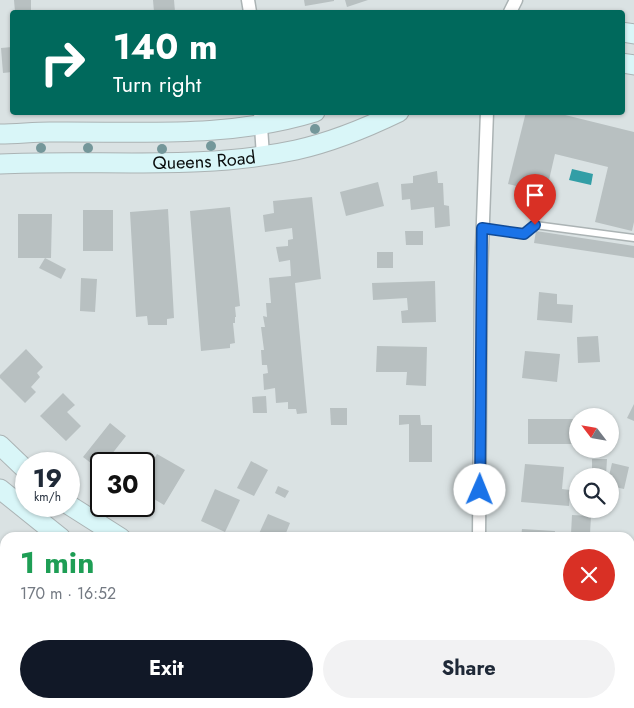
<!DOCTYPE html>
<html lang="en">
<head>
<meta charset="utf-8">
<style>
	:root { --surface:#fff; --page:#f2f2f3; --text:#1f2937; --muted:#747a83; --accent:#111827 }
	body { margin:0; font-family:Jost,sans-serif; background:var(--page); color:var(--text); height:100vh; display:flex; flex-direction:column; font-size:19px; white-space:nowrap }
	* { box-sizing:border-box; margin:0 }
	p { font-size:16px; color:var(--muted) }
	.icon { flex:none; width:28px; height:28px; fill:none; stroke:currentColor; stroke-width:2; stroke-linecap:round; stroke-linejoin:round }
	.map { position:relative; flex:1; overflow:hidden }
	.drawer { position:absolute; left:0px; top:532px; width:635px; height:176px; display:flex; flex-direction:column; background:var(--surface); border-radius:15px 15px 0 0; box-shadow:0 1px 4px #0004 }
	.drawer>* { flex:none }
	.banner { position:absolute; left:10px; top:10px; width:615px; height:105px; border-radius:5px; box-shadow:0 1px 4px #0004; background:#00695c; color:#fff; overflow:hidden }
	.needle { width:32px; rotate:301deg }
	.buttons { position:absolute; left:569px; top:408px; display:grid; gap:10px }
	.buttons a { display:grid; place-items:center; width:50px; height:50px; border-radius:50%; background:var(--surface); box-shadow:0 1px 4px #0004; font-size:25px }
	.speed { position:absolute; left:15px; top:452px; display:flex; gap:10px; font-size:25px; font-weight:700; text-align:center }
	.speed>* { display:grid; place-content:center; width:65px; height:65px; border-radius:50%; background:var(--surface); box-shadow:0 1px 4px #0004; line-height:1 }
	.speed small { font-size:12px; font-weight:400 }
	.speed .limit { border:2px solid #111; border-radius:8px; background:#fff; color:#111 }
	.pin { position:absolute; display:grid; place-items:center; width:42px; height:42px; color:#fff; margin:-51px -21px; border-radius:50% 50% 50% 0; rotate:-45deg; box-shadow:0 0 5px #0007 }
	.pin .icon { rotate:45deg }
	.me { position:absolute; width:55px; margin:-28px; rotate:1deg; stroke-linejoin:round; filter:drop-shadow(0 0 4px #0008) }
	.turn { display:flex; align-items:center; gap:18px; height:105px; padding:0 20px; font-size:22px }
	.turn .icon { width:65px; height:65px; stroke-width:2.5 }
	.turn b { display:block; font-size:35px; line-height:42px }
	.round { display:grid; place-items:center; flex:none; width:52px; height:52px; border-radius:26px; background:var(--page) }
	.headline { display:flex; align-items:center; justify-content:space-between; height:85px; padding:0 20px }
	h1 { font-size:30px; font-weight:700; line-height:38px; color:#1e9e55 }
	.cta { display:flex; gap:10px; margin-top:auto; padding:10px 20px }
	.cta a { flex:1; height:58px; border-radius:30px; background:var(--accent); color:#fff; font-size:20px; font-weight:700; line-height:58px; text-align:center }
	.cta a+a { background:var(--page); color:var(--text) }
	.map>svg:first-child { display:block }
	.water { fill:#329ea6 }
	.building { fill:#b8c0c1 }
	.lines { fill:none; stroke-linecap:round; stroke-linejoin:round }
	.lane-casing { stroke:#abb3b4; stroke-width:9 }
	.street-casing { stroke:#abb3b4; stroke-width:15 }
	.secondary-casing { stroke:#abb3b4; stroke-width:21 }
	.lane { stroke:#fff; stroke-width:6 }
	.street { stroke:#fff; stroke-width:12 }
	.secondary { stroke:#d9f6f8; stroke-width:19 }
	.tree { fill:#74979a }
	.route-casing { stroke:#114b97; stroke-width:12 }
	.route { stroke:#1a73e8; stroke-width:9 }
	.labels { text-anchor:middle; stroke-width:4.5; stroke-linejoin:round; paint-order:stroke }
	.street-label { font-size:18px; fill:#0a0d0d; stroke:#e7eff0 }
</style>
</head>
<body>
<div class="map">
<svg width="634" height="708" viewBox="0 0 634 708">
	<rect width="100%" height="100%" fill="#dae2e3"/>
	<polygon class="water" points="572,169 593,174 591,185 569,180"/>
	<g class="building">
		<polygon points="14,0 31,0 31,12 15,12"/>
		<polygon points="153,0 174,0 175,12 154,12"/>
		<polygon points="304,0 334,0 334,1 305,6"/>
		<polygon points="345,0 368,0 347,7"/>
		<polygon points="12,47 12,72 3,73 1,48"/>
		<polygon points="526,112 553,112 634,132 634,222 632,231 595,222 608,167 555,154 546,193 508,184"/>
		<polygon points="437,171 438,183 443,183 444,205 449,206 450,226 435,228 434,207 411,210 410,199 402,200 401,184 413,183 413,176"/>
		<polygon points="378,182 384,206 346,216 340,192"/>
		<polygon points="312,197 321,279 295,283 307,413 297,414 296,409 288,409 288,402 276,403 275,388 264,390 263,374 268,373 267,365 262,365 261,350 264,350 261,327 265,327 263,316 267,317 266,303 271,303 269,278 291,276 290,260 279,262 276,247 288,246 288,240 293,239 292,228 265,232 263,215 274,213 273,201"/>
		<polygon points="230,207 240,306 235,307 236,317 235,317 235,323 233,323 235,343 230,344 230,348 201,351 190,211"/>
		<polygon points="168,209 174,318 167,319 167,325 148,325 147,316 136,317 130,212"/>
		<rect x="83" y="210" width="30" height="41"/>
		<polygon points="18,214 52,214 51,258 18,258"/>
		<polygon points="405,231 423,231 423,245 406,245"/>
		<polygon points="536,231 634,246 634,258 534,243"/>
		<rect x="377" y="252" width="16" height="16"/>
		<polygon points="45,258 66,269 61,279 39,268"/>
		<polygon points="81,278 97,279 95,312 80,311"/>
		<polygon points="435,281 436,322 402,323 401,311 408,310 407,298 373,300 372,283"/>
		<polygon points="539,292 557,294 557,304 573,305 572,323 537,320"/>
		<polygon points="598,336 600,362 578,363 577,337"/>
		<polygon points="377,346 427,347 426,386 406,385 407,372 376,372"/>
		<polygon points="26,349 43,367 37,373 40,377 31,387 36,392 25,403 0,378 0,375"/>
		<polygon points="525,351 560,354 557,382 522,378"/>
		<polygon points="63,393 75,405 67,412 81,426 66,441 40,416"/>
		<polygon points="266,396 267,413 253,413 252,397"/>
		<polygon points="634,404 634,421 627,418"/>
		<polygon points="330,408 347,408 347,425 331,425"/>
		<polygon points="399,415 420,415 421,425 432,425 432,462 409,462 409,424 399,425"/>
		<rect x="528" y="419" width="46" height="25"/>
		<polygon points="110,423 126,436 104,464 101,464 100,470 83,457"/>
		<polygon points="157,454 185,470 164,505 144,493 144,468 148,470"/>
		<polygon points="592,459 607,459 606,475 592,476"/>
		<polygon points="251,461 268,470 254,496 237,488"/>
		<polygon points="612,463 629,467 624,489 610,486 610,476 609,476"/>
		<polygon points="525,464 564,467 562,489 570,490 569,506 521,502"/>
		<polygon points="278,486 289,491 285,498 275,493"/>
		<polygon points="215,489 240,500 225,532 201,521"/>
		<polygon points="268,514 290,523 284,538 257,538"/>
		<polygon points="572,515 591,516 590,534 571,534"/>
		<polygon points="522,529 555,531 554,538 521,538"/>
		<polygon points="5,553 5,611 3,614 0,612 0,560"/>
		<polygon points="630,568 634,571 634,601 630,606"/>
		<polygon points="198,704 221,704 219,708 195,708"/>
		<polygon points="254,704 278,704 283,708 251,708"/>
		<polygon points="585,704 602,704 605,708 587,708 584,705"/>
		<polygon points="615,704 631,704 634,708 609,708"/>
	</g>
	<g class="lines">
		<defs>
			<polyline id="lane" points="482,228 524,234 535,225 634,238"/>
			<g id="street">
				<polyline points="248,0 250,12"/>
				<polyline points="510,12 516,0"/>
				<polyline points="260,112 263,156"/>
				<polyline points="479,538 481,275 487,112"/>
				<polyline points="630,653 634,651"/>
				<polyline points="46,708 50,704"/>
				<polyline points="478,708 479,704"/>
				<polyline points="517,708 524,704"/>
			</g>
			<g id="secondary">
				<polyline points="622,32 634,34"/>
				<polyline points="622,63 634,65"/>
				<path d="M0 134C17 134 33 132 50 132 139 131 228 139 315 112"/>
				<path id="s1" d="M0 164C99 159 199 171 296 150 332 142 366 128 399 112"/>
				<polyline points="0,445 26,470"/>
				<polyline points="0,489 61,538"/>
				<polyline points="69,505 121,538"/>
				<polyline points="369,704 375,708"/>
				<polyline points="417,704 422,708"/>
			</g>
		</defs>
		<use href="#lane" class="lane-casing"/>
		<use href="#street" class="street-casing"/>
		<use href="#secondary" class="secondary-casing"/>
		<use href="#lane" class="lane"/>
		<use href="#street" class="street"/>
		<use href="#secondary" class="secondary"/>
	</g>
	<g class="tree">
		<circle cx="315" cy="129" r="5"/>
		<circle cx="211" cy="146" r="5"/>
		<circle cx="41" cy="148" r="5"/>
		<circle cx="88" cy="148" r="5"/>
		<circle cx="162" cy="149" r="5"/>
	</g>
	<g class="lines">
		<defs>
			<polyline id="route" points="480,490 482,228 524,234 535,225"/>
		</defs>
		<use href="#route" class="route-casing"/>
		<use href="#route" class="route"/>
	</g>
	<g class="labels">
		<g class="street-label">
			<text dy="6" stroke="none"><textPath href="#s1" startOffset="204">Queens Road</textPath></text>
		</g>
	</g>
</svg>
<div class="buttons">
<a><svg class="needle" viewBox="-14 -14 28 28"><path d="M0-13l5 13h-10z" fill="#e53935"/><path d="M0 13l5-13h-10z" fill="#747a83"/></svg></a>
<a><svg class="icon" aria-label="search" viewBox="0 0 24 24"><circle cx="10" cy="10" r="6"/><path d="M15 15l6 6"/></svg></a>
</div>
<div class="speed"><div>19<small>km/h</small></div><div class="limit">30</div></div>
<div class="pin" style="left:535px;top:225px;background:#d93025"><svg class="icon" aria-label="arrive" viewBox="0 0 24 24"><path d="M6 21V4h12l-3 4 3 4H6"/></svg></div>
<svg class="me" style="left:480px;top:490px" viewBox="-20 -20 40 40"><circle r="19" fill="#fff"/><path d="M0-13L10 11 0 6-10 11z" fill="#1a73e8"/></svg>
<div class="banner">
<div class="turn"><svg class="icon" aria-label="right" viewBox="0 0 24 24"><path d="M7 20v-9h11M14 6l5 5-5 5"/></svg><div><b>140 m</b>Turn right</div></div>
</div>
<section class="drawer">
<div class="headline"><div><h1>1 min</h1><p>170 m · 16:52</p></div><a class="round" style="background:#d93025;color:#fff"><svg class="icon" aria-label="close" viewBox="0 0 24 24"><path d="M6 6l12 12M18 6L6 18"/></svg></a></div>
<div class="cta"><a>Exit</a><a>Share</a></div>
</section>
</div>
</body>
</html>
